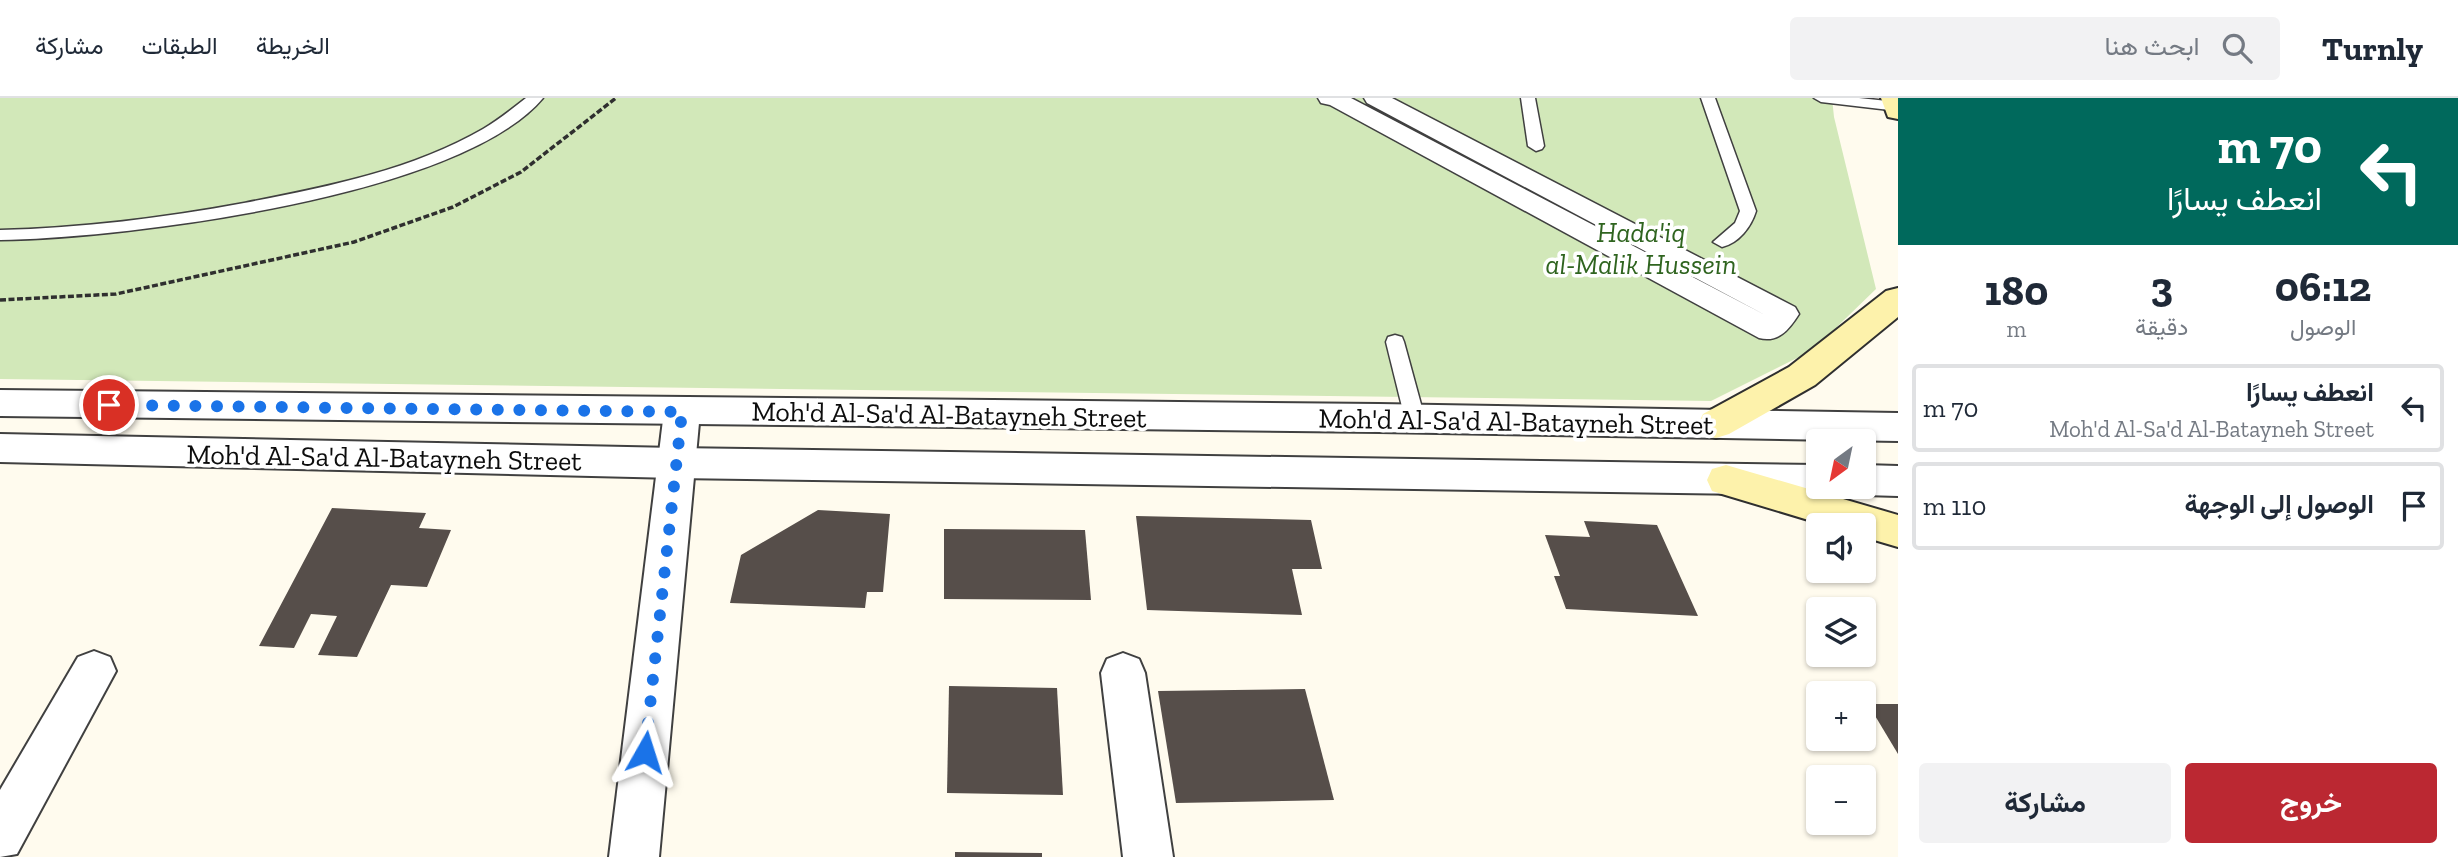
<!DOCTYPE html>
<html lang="ar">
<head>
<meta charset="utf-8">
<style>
	:root { --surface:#fff; --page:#f2f2f3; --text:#1f2937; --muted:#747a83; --line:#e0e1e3; --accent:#bb2832 }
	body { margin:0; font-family:"Zilla Slab",Vazirmatn,serif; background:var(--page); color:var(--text); direction:rtl; height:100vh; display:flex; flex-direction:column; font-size:26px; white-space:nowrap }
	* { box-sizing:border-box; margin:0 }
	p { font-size:23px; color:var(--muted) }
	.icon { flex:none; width:38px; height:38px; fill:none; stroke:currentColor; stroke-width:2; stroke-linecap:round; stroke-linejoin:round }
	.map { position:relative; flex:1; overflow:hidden; direction:ltr }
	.sheet { display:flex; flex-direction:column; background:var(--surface); width:560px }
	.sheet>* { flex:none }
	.top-card { background:#00695c; color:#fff; overflow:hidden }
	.needle { width:46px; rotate:213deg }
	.fabs { position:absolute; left:1806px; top:331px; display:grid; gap:14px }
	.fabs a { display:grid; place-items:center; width:70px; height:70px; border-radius:7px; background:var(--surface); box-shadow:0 2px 5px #0004; font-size:35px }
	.pin { position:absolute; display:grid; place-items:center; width:60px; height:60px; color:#fff; margin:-30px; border:4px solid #fff; border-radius:50%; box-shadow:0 2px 7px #0007 }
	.me { position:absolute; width:77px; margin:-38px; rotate:6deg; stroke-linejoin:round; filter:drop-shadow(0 0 5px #0008) }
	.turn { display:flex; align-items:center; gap:24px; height:147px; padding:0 21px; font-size:32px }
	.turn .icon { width:91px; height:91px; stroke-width:2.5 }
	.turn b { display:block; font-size:49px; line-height:60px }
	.eta { display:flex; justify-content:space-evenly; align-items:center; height:119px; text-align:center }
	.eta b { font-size:42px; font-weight:700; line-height:49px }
	.primary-button { display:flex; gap:14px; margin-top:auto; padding:14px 21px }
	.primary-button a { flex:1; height:80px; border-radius:7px; background:var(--accent); color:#fff; font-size:28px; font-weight:700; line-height:80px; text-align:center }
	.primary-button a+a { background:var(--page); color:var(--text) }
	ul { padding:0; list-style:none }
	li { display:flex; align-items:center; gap:21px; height:88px; margin:0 14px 10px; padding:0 7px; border:4px solid var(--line); border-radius:7px }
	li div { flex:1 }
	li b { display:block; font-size:26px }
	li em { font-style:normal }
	header { display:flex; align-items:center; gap:42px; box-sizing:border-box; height:98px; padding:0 35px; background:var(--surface); border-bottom:2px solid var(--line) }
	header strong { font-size:33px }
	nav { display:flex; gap:38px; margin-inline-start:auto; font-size:24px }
	.search { width:490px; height:63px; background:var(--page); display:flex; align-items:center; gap:18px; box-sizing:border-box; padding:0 24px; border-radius:7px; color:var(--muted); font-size:26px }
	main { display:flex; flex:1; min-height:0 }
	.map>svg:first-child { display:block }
	.green { fill:#d2e8b9 }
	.building { fill:#564e4a }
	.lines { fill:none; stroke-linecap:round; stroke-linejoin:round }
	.service-casing { stroke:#404040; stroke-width:3 }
	.pedestrian-casing { stroke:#404040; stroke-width:3 }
	.minor-casing { stroke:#404040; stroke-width:4 }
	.tertiary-casing { stroke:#404040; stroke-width:4 }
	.secondary-casing { stroke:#2f2f2f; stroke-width:4 }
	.path { stroke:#2f2f2f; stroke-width:3.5; stroke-dasharray:6 2.5; stroke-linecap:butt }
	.service { fill:#fff; fill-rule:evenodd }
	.pedestrian { fill:#fff; fill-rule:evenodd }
	.minor { fill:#fff; fill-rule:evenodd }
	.tertiary { fill:#fff; fill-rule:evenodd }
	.secondary { fill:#fdf2ab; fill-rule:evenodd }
	.route { stroke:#1a73e8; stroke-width:12; stroke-dasharray:0 21.6 }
	.labels { text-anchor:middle; stroke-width:7; stroke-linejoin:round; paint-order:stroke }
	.park-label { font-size:28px; font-style:italic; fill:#2f641f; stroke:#fff }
	.street-label { font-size:28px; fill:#0d0d0d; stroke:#fff }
</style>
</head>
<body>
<header>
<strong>Turnly</strong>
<div class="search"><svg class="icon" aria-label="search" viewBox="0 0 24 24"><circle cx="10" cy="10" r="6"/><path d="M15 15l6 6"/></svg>ابحث هنا</div>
<nav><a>الخريطة</a><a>الطبقات</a><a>مشاركة</a></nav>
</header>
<main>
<section class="sheet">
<div class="top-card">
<div class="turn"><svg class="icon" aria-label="left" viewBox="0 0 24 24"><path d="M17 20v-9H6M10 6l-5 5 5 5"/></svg><div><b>70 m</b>انعطف يسارًا</div></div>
</div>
<div class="eta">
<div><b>06:12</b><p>الوصول</p></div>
<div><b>3</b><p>دقيقة</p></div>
<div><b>180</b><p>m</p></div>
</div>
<ul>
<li><svg class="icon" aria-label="left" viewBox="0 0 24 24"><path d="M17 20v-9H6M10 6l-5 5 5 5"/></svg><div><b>انعطف يسارًا</b><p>Moh'd Al-Sa'd Al-Batayneh Street</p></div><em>70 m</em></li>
<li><svg class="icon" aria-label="arrive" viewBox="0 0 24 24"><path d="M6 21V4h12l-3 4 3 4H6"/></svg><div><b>الوصول إلى الوجهة</b></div><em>110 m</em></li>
</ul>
<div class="primary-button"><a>خروج</a><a>مشاركة</a></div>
</section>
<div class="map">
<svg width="1898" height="759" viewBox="0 0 1898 759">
	<rect width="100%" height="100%" fill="#fffbee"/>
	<polygon class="green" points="0,0 1832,0 1834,19 1876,191 1813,252 1711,303 0,281"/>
	<g class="building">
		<polygon points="332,410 426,415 419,430 451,432 427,489 391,487 357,559 318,557 337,518 311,516 294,550 259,548"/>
		<polygon points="818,412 890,416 883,494 867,494 865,510 730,505 741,457"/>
		<polygon points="1136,418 1311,422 1322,471 1292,471 1302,517 1147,512"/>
		<polygon points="1584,423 1657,427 1698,518 1566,511 1554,478 1560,478 1545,437 1590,439"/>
		<polygon points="944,431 1085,432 1091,502 944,501"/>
		<polygon points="949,588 1057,590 1063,697 947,695"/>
		<polygon points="1305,591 1334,702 1176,705 1158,593"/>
		<polygon points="1868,606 1898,606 1898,656"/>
		<polygon points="955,754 1042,755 1042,759 955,759"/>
	</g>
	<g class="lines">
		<defs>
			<g id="service">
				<path d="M526 0H543C460 99 127 140 0 142V132C82 130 163 120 244 105 326 89 410 73 483 31 498 22 512 11 526 0Z"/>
				<polygon points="1521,0 1535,0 1544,48 1542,51 1536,53 1528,48"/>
				<path d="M1701 0H1715L1756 113C1751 129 1739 145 1722 149L1713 144 1735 125 1740 113Z"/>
				<polygon points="1814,0 1859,0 1897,4 1898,13 1821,4"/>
				<polygon points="1395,237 1402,239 1404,244 1425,321 1422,326 1415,328 1408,326 1405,321 1386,244 1388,239"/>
			</g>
			<path id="pedestrian" d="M1318 0H1351L1767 218 1367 5 1364 0H1392L1795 209 1799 216C1789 232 1778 245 1759 240L1330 7 1321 5Z"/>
			<g id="minor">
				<polygon points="682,301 695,304 700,314 659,759 609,759 664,314 669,304"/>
				<polygon points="94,553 110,559 116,573 17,756 0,759 0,692 78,559"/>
				<polygon points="1123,555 1139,561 1145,575 1173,759 1123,759 1101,575 1107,561"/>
			</g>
			<g id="tertiary">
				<polygon points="0,292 1379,306 1898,315 1898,343 1379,334 0,318"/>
				<polygon points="0,336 675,350 1818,367 1818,388 1834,388 1832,393 1818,397 675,380 0,364"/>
				<polygon points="1864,367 1898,368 1898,398 1864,397 1850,393 1848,388 1864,388"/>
			</g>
			<g id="secondary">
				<polygon points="1881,0 1898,0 1898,21 1888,19"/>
				<polygon points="1898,190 1898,219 1815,287 1729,336 1716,340 1703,336 1698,326 1703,316 1789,269 1886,193"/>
				<polygon points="1726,367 1898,417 1898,449 1864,439 1864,427 1825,427 1712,393 1707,382 1712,371"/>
			</g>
		</defs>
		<use href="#service" class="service-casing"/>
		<use href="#pedestrian" class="pedestrian-casing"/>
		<use href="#minor" class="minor-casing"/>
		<use href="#tertiary" class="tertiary-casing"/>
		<use href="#secondary" class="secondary-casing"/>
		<polyline class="path" points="0,202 116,196 354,144 453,109 521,74 616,0"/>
		<use href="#service" class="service"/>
		<use href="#pedestrian" class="pedestrian"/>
		<use href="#minor" class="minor"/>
		<use href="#tertiary" class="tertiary"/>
		<use href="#secondary" class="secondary"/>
	</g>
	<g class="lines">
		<polyline class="route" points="109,307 682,314 645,654"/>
	</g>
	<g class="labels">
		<g class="park-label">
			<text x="1641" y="144">Hada'iq<tspan x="1641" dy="32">al-Malik Hussein</tspan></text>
		</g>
		<g class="street-label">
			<text transform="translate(949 316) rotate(1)" y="10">Moh'd Al-Sa'd Al-Batayneh Street</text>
			<text transform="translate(1516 323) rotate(1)" y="10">Moh'd Al-Sa'd Al-Batayneh Street</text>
			<text transform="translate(384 359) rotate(1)" y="10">Moh'd Al-Sa'd Al-Batayneh Street</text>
		</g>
	</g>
</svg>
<div class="fabs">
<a><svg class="needle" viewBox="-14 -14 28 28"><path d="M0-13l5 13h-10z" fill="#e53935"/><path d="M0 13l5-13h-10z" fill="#747a83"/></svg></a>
<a><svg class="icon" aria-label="sound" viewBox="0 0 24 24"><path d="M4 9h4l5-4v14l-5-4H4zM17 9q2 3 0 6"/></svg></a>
<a><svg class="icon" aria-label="layers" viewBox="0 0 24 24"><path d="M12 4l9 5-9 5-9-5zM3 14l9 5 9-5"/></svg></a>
<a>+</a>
<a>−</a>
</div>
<div class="pin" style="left:109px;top:307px;background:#d93025"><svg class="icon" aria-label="arrive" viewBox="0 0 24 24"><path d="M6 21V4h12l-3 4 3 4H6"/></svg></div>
<svg class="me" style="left:645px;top:654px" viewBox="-20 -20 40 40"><path d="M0-17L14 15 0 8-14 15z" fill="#1a73e8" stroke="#fff" stroke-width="4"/></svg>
</div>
</main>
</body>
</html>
